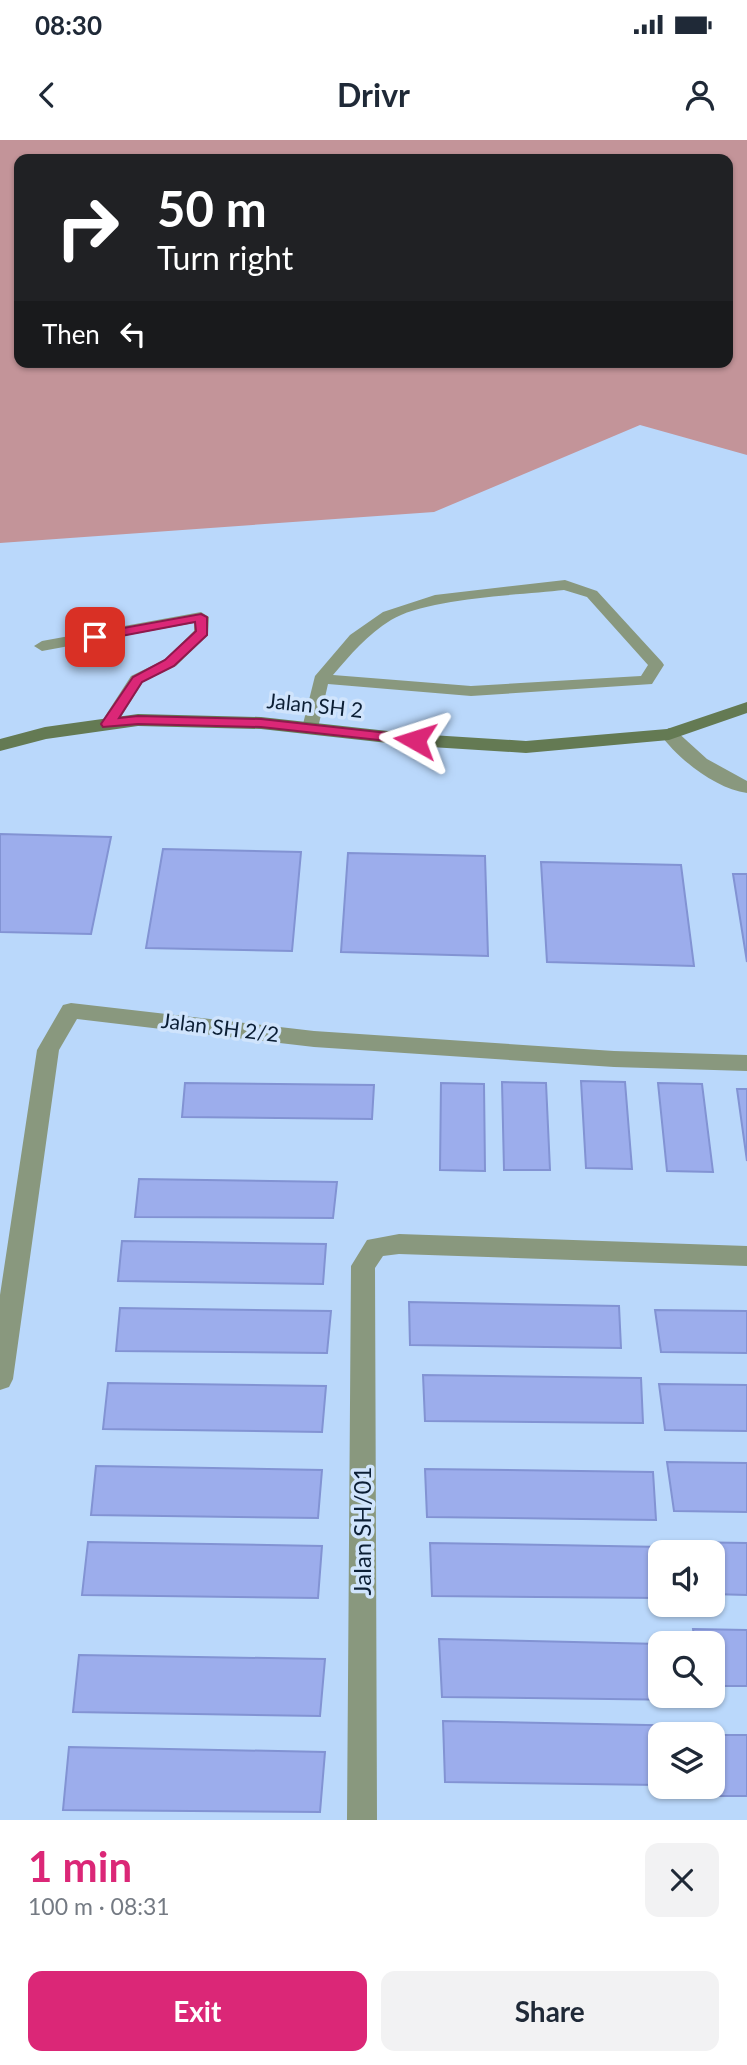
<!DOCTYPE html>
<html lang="en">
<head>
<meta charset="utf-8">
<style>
	:root { --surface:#fff; --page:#f2f2f3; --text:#1f2937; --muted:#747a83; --accent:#db2777 }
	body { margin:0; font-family:Lato,sans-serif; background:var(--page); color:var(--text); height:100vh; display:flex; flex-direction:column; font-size:26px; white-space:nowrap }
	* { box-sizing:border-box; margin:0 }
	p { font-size:23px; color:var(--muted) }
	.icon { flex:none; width:38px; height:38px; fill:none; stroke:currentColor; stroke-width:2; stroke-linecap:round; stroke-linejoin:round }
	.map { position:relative; height:1680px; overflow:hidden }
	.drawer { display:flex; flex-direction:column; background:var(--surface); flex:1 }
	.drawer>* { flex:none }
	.banner { position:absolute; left:14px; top:14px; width:719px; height:214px; border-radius:14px; box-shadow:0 2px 5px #0004; background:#202124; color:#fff; overflow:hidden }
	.controls { position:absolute; left:648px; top:1400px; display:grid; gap:14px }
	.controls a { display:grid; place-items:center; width:77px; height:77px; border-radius:14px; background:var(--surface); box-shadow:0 2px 5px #0004; font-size:35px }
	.pin { position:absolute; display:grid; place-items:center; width:60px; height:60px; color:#fff; margin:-30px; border-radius:14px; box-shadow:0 4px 10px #0006 }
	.me { position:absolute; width:77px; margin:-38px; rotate:276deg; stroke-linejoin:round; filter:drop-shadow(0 0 5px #0008) }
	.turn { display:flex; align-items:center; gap:24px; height:147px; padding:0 28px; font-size:32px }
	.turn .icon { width:91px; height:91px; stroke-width:2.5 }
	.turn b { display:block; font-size:49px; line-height:60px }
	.then { display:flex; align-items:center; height:66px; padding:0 28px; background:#0003; gap:14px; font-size:26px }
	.round { display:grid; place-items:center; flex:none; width:74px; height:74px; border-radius:14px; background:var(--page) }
	.headline { display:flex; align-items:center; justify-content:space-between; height:119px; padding:0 28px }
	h1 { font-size:42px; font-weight:700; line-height:52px; color:var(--accent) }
	.primary-button { display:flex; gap:14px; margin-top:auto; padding:14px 28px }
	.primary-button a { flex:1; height:80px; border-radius:14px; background:var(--accent); color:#fff; font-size:28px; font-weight:700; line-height:80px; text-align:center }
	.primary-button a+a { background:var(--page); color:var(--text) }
	.status { display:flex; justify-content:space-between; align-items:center; height:49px; padding:0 35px; background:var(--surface); direction:ltr }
	.status svg { height:19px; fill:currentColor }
	header { display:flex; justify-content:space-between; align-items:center; height:91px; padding:0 28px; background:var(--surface); font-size:32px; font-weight:700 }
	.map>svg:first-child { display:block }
	.green { fill:#c39499; fill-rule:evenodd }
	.building { fill:#9cadec; stroke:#8293d3; stroke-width:2 }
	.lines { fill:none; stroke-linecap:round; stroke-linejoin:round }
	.lane { fill:#89987e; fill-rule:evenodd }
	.street { fill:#89987e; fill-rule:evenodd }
	.secondary { fill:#647a53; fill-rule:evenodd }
	.route { fill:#db2777; stroke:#8e194d; stroke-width:2 }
	.labels { text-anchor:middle; stroke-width:7; stroke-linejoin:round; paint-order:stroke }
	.street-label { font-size:21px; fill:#0c1f35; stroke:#d0e4fc }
	.near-street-label { font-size:24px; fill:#0c1f35; stroke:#d0e4fc }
</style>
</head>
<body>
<div class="status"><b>08:30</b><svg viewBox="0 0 49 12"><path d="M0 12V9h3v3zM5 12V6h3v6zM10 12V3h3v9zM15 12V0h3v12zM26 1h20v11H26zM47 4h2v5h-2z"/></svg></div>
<header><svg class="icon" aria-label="back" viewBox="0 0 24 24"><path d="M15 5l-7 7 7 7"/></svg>Drivr<svg class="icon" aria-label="person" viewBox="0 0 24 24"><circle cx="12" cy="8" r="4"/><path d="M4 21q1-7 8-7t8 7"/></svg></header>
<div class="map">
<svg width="747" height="1680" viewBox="0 0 747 1680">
	<rect width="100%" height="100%" fill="#bad8fb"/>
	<path class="green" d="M0 0H747V315L640 285 434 372 0 403ZM19 19H728V222H19Z"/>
	<g class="building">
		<polygon points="0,694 111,697 91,794 0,792"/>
		<polygon points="163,709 301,712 292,811 146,808"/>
		<polygon points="348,713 485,716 488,816 341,812"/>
		<polygon points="541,722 681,725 694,826 547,822"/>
		<polygon points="733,734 747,734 747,822"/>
		<polygon points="581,941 625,942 632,1029 586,1028"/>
		<polygon points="502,942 546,943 550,1030 504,1030"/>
		<polygon points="185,943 374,945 372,979 182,977"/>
		<polygon points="441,943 484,944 485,1031 440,1030"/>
		<polygon points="658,943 702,944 713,1032 667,1031"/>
		<polygon points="737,949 747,949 747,1021"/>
		<polygon points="139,1039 337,1042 333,1078 135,1077"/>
		<polygon points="122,1101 326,1104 323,1144 118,1141"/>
		<polygon points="409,1162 619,1166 621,1208 410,1205"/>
		<polygon points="120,1168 331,1171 327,1213 116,1211"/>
		<polygon points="655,1170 747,1171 747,1213 661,1212"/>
		<polygon points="423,1235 641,1238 643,1283 425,1281"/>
		<polygon points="108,1243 326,1246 322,1292 103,1289"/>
		<polygon points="659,1244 747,1245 747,1291 665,1290"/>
		<polygon points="667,1322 747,1323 747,1372 674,1371"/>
		<polygon points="96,1326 322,1330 318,1378 91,1375"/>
		<polygon points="425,1329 653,1332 656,1380 427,1377"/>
		<polygon points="88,1402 322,1406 318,1458 82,1455"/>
		<polygon points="682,1402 747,1403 747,1455 712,1454 712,1412 684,1412"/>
		<polygon points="430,1403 664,1407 665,1412 660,1412 660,1458 432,1456"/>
		<polygon points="693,1489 747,1490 747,1546 712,1546 712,1503 695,1503"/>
		<polygon points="439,1499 660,1504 660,1556 688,1556 688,1560 442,1557"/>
		<polygon points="79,1515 325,1519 320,1576 73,1572"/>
		<polygon points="443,1581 696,1586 697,1594 660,1594 660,1645 445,1642"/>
		<rect x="712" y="1595" width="35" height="61"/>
		<polygon points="69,1607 325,1612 320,1672 63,1670"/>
	</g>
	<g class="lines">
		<g class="lane">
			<path d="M565 440 597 451 662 522 664 525 652 544 471 556 328 544 318 588 310 593 302 588 315 536 350 495 383 472 435 455ZM564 450 587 457 648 525 641 536 471 546 333 535C351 514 367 495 391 480 426 458 521 455 564 450Z"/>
			<polygon points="201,472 209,477 208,495 176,526 143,542 114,588 108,589 100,584 131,536 164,520 194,491 194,483 42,511 34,506 42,501"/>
		</g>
		<g class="street">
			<path d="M669 588 675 590 707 619 747 641V653C716 649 678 619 660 594Z"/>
			<polygon points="71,863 314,891 614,911 747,915 747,931 614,927 314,907 77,879 59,910 13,1239 9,1247 0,1250 0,1155 37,910 63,865"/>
			<polygon points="399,1094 747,1106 747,1126 399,1114 383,1116 375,1128 377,1680 347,1680 351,1126 367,1100"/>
		</g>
		<polygon class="secondary" points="747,562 747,573 669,600 526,613 415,606 261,589 138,586 46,599 0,611 0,599 45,587 138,574 261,577 415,594 526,601 667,589"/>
	</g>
	<polygon class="route" points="201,474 207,477 207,495 174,526 142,542 119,578 138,576 261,579 415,596 422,600 415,604 261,587 138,584 103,587 101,584 133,537 165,520 196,491 195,482 95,501 90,500 90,494"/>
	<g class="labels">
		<g class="street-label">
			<text transform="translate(315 566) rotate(6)" y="7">Jalan SH 2</text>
			<text transform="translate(220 888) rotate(7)" y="7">Jalan SH 2/2</text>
		</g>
		<g class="near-street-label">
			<text transform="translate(363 1391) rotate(-90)" y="8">Jalan SH/01</text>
		</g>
	</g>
</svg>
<div class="controls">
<a><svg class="icon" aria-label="sound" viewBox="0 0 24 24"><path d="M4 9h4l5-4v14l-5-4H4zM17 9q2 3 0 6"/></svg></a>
<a><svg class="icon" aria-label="search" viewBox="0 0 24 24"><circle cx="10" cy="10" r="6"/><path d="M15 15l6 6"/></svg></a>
<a><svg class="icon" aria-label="layers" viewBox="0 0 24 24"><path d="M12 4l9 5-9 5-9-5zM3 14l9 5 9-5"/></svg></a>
</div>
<div class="pin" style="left:95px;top:497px;background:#d93025"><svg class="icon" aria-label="arrive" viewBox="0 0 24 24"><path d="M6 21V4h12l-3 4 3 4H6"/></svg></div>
<svg class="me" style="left:415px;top:600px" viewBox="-20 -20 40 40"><path d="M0-17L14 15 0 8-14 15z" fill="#db2777" stroke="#fff" stroke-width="4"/></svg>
<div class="banner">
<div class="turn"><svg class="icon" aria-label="right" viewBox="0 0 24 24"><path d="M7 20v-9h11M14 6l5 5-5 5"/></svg><div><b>50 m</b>Turn right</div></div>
<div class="then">Then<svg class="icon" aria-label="left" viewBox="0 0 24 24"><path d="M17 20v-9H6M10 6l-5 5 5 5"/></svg></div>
</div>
</div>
<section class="drawer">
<div class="headline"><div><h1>1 min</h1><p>100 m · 08:31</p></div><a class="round"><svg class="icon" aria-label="close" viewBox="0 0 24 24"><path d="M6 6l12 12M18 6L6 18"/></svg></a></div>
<div class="primary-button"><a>Exit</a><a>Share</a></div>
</section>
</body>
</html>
